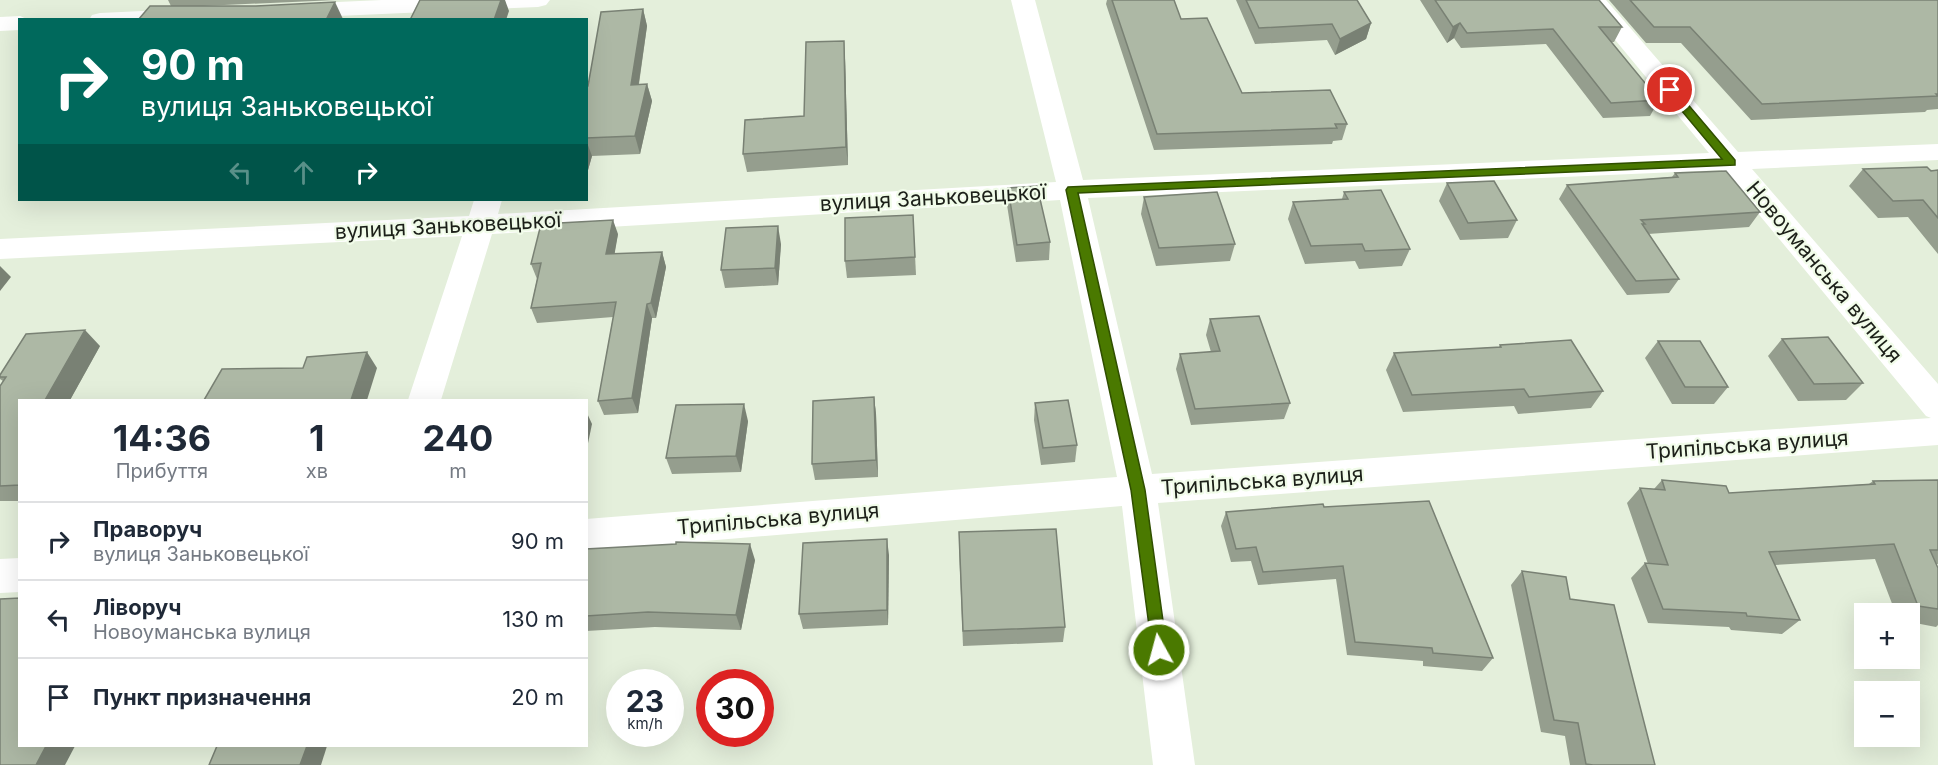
<!DOCTYPE html>
<html lang="uk">
<head>
<meta charset="utf-8">
<style>
	:root { --surface:#fff; --page:#f6f6f7; --text:#1f2937; --muted:#747a83; --line:#e0e1e3 }
	body { margin:0; font-family:Inter,sans-serif; background:var(--page); color:var(--text); height:100vh; display:flex; flex-direction:column; font-size:22px; white-space:nowrap }
	* { box-sizing:border-box; margin:0 }
	p { font-size:20px; color:var(--muted) }
	.icon { flex:none; width:33px; height:33px; fill:none; stroke:currentColor; stroke-width:2; stroke-linecap:round; stroke-linejoin:round }
	.map { position:relative; flex:1; overflow:hidden }
	.side { position:absolute; left:18px; top:399px; width:570px; height:348px; display:flex; flex-direction:column; background:var(--surface); border-radius:0px; box-shadow:0 6px 24px #0002 }
	.side>* { flex:none }
	.guide { position:absolute; left:18px; top:18px; width:570px; height:183px; border-radius:0px; box-shadow:0 6px 24px #0002; background:#00695c; color:#fff; overflow:hidden }
	.fabs { position:absolute; left:1854px; top:603px; display:grid; gap:12px }
	.fabs a { display:grid; place-items:center; width:66px; height:66px; border-radius:0px; background:var(--surface); box-shadow:0 6px 24px #0002; font-size:30px }
	.speed { position:absolute; left:606px; top:669px; display:flex; gap:12px; font-size:30px; font-weight:700; text-align:center }
	.speed>* { display:grid; place-content:center; width:78px; height:78px; border-radius:50%; background:var(--surface); box-shadow:0 6px 24px #0002; line-height:1 }
	.speed small { font-size:15px; font-weight:400 }
	.speed .limit { border:9px solid #d22; background:#fff; color:#111 }
	.pin { position:absolute; display:grid; place-items:center; width:51px; height:51px; color:#fff; margin:-26px; border:3px solid #fff; border-radius:50%; box-shadow:0 2px 6px #0007 }
	.me { position:absolute; width:66px; margin:-33px; rotate:353deg; stroke-linejoin:round; filter:drop-shadow(0 0 4px #0008) }
	.turn { display:flex; align-items:center; gap:21px; height:126px; padding:0 24px; font-size:27px }
	.turn .icon { width:78px; height:78px; stroke-width:2.5 }
	.turn b { display:block; font-size:42px; line-height:51px }
	.lanes { display:flex; align-items:center; height:57px; padding:0 24px; background:#0003; justify-content:center; gap:30px; direction:ltr }
	.lanes .off { opacity:.35 }
	.eta { display:flex; justify-content:space-evenly; align-items:center; height:102px; text-align:center }
	.eta b { font-size:36px; font-weight:700; line-height:42px }
	ul { padding:0; list-style:none }
	li { display:flex; align-items:center; gap:18px; height:78px; padding:0 24px; border-top:2px solid var(--line) }
	li div { flex:1 }
	li b { display:block; font-size:22px }
	li em { font-style:normal }
	.map>svg:first-child { display:block }
	.lines { fill:none; stroke-linecap:round; stroke-linejoin:round }
	.street { fill:#fff; fill-rule:evenodd }
	.wall { fill:#959e8e }
	.shaded-wall { fill:#798174 }
	.building { fill:#adb8a5; stroke:#798174; stroke-width:1.5 }
	.route { fill:#4a7900; stroke:#304f00; stroke-width:1.5 }
	.labels { text-anchor:middle; stroke-width:4.5; stroke-linejoin:round; paint-order:stroke }
	.street-label { font-size:21px; fill:#1c2019; stroke:#f1fce9 }
</style>
</head>
<body>
<div class="map">
<svg width="1938" height="765" viewBox="0 0 1938 765">
	<rect width="100%" height="100%" fill="#e4efdb"/>
	<g class="lines">
		<g class="street">
			<polygon points="382,0 550,0 546,5 538,7 293,18 285,16 281,11 285,6 293,4"/>
			<path d="M1011 0H1035L1083 180 1709 153 1582 0H1606L1738 152 1938 144V160L1752 169 1938 384V445L1158 503 1195 765H1153L1122 506 586 551V519L1117 477 1060 200 492 234 441 400H408L462 236 0 259V239L469 216 474 200H502L498 214 1056 182ZM1722 170 1926 416 1931 418 1152 474 1088 198Z"/>
			<polygon points="185,9 193,11 197,16 194,20 89,20 92,15 100,13"/>
			<polygon points="20,16 29,20 20,20 20,30 0,31 0,17"/>
			<polygon points="20,558 20,592 0,593 0,559"/>
		</g>
	</g>
	<g class="wall">
		<polygon points="168,0 336,0 203,6 343,19 171,6"/>
		<polygon points="1107,0 1174,0 1181,19 1242,93 1347,124 1342,140 1333,141 1332,144 1154,150 1106,4"/>
		<polygon points="1236,0 1357,0 1371,23 1366,39 1335,55 1327,40 1255,44"/>
		<polygon points="1420,0 1599,0 1622,27 1614,42 1611,42 1659,100 1650,116 1603,118 1546,44 1461,48 1454,38 1447,43"/>
		<polygon points="1609,0 1938,0 1938,109 1927,110 1925,112 1751,120 1681,43 1646,43"/>
		<polygon points="643,9 647,26 639,84 647,84 652,101 640,154 592,156 586,177 586,86 588,86"/>
		<polygon points="845,58 848,165 747,172 743,154 804,116"/>
		<polygon points="1863,169 1938,170 1938,254 1908,217 1878,218 1849,186"/>
		<polygon points="1675,173 1760,212 1749,227 1648,234 1679,279 1669,293 1627,295 1559,199 1567,185 1672,177"/>
		<polygon points="1447,183 1517,220 1508,238 1460,240 1439,201"/>
		<polygon points="1008,188 1050,242 1049,260 1016,262 1007,205"/>
		<polygon points="1344,192 1410,249 1402,266 1359,269 1355,261 1305,264 1288,219 1293,202 1342,199"/>
		<polygon points="1144,197 1235,244 1230,261 1156,266 1141,214"/>
		<polygon points="913,215 916,275 847,278 845,261"/>
		<polygon points="618,234 614,254 662,252 666,267 656,318 652,318 638,413 604,415 598,401 613,317 537,323 531,308 537,279 531,264"/>
		<polygon points="781,244 778,285 725,288 721,270"/>
		<polygon points="1210,319 1290,403 1284,419 1191,425 1176,369 1180,354 1211,352 1206,335"/>
		<polygon points="1782,339 1863,383 1846,400 1798,401 1768,356"/>
		<polygon points="1658,341 1728,387 1714,404 1672,404 1645,358"/>
		<polygon points="1500,345 1603,391 1591,408 1518,414 1514,406 1403,412 1386,370 1394,353 1499,347"/>
		<polygon points="100,346 70,400 20,400 20,501 0,501 0,386 3,381 0,379 0,375"/>
		<polygon points="874,397 876,414 878,477 815,480 812,464"/>
		<polygon points="1035,403 1077,445 1075,462 1041,465 1034,420"/>
		<polygon points="748,421 741,472 672,474 666,458"/>
		<polygon points="1662,480 1729,493 1869,484 1873,481 1938,480 1938,564 1936,564 1938,568 1938,625 1936,627 1910,622 1910,614 1896,614 1875,559 1775,565 1800,620 1782,634 1731,630 1729,627 1648,623 1631,578 1645,563 1648,564 1627,503 1640,488 1654,489"/>
		<polygon points="1324,507 1493,658 1482,671 1423,666 1423,661 1347,655 1336,579 1258,585 1251,561 1231,562 1221,526 1226,512"/>
		<polygon points="959,548 1065,627 1063,642 963,646"/>
		<polygon points="586,549 755,560 741,630 655,627 586,631"/>
		<polygon points="889,555 888,625 803,629 799,614"/>
		<polygon points="1522,571 1570,599 1655,765 1570,765 1565,736 1541,732 1511,585"/>
	</g>
	<g class="shaded-wall">
		<polygon points="501,0 505,0 509,11 506,20 494,20"/>
		<polygon points="335,2 343,19 343,20 326,20"/>
		<polygon points="643,9 647,26 636,102 631,85"/>
		<polygon points="1371,23 1366,39 1335,55 1340,39"/>
		<polygon points="1460,23 1454,38 1447,43 1453,27"/>
		<polygon points="844,41 845,58 848,165 846,147"/>
		<polygon points="647,84 652,101 640,154 635,136"/>
		<polygon points="586,140 592,156 586,177"/>
		<polygon points="613,220 618,234 612,269 606,254"/>
		<polygon points="778,226 781,244 778,285 775,268"/>
		<polygon points="662,252 666,267 656,318 651,303"/>
		<polygon points="0,266 11,277 0,291"/>
		<polygon points="647,304 652,318 638,413 632,398"/>
		<polygon points="85,330 100,346 70,400 45,400"/>
		<polygon points="367,352 377,368 367,400 351,400"/>
		<polygon points="874,397 876,414 878,477 876,460"/>
		<polygon points="744,404 748,421 741,472 736,456"/>
		<polygon points="586,411 592,424 586,453"/>
		<polygon points="887,539 889,555 888,625 887,610"/>
		<polygon points="750,544 755,560 741,630 736,615"/>
		<polygon points="46,746 75,746 65,765 36,765"/>
		<polygon points="307,746 327,746 321,765 300,765"/>
	</g>
	<g class="building">
		<polygon points="420,0 501,0 494,20 410,20"/>
		<polygon points="1112,0 1174,0 1181,19 1207,18 1242,93 1330,90 1347,124 1335,124 1337,128 1157,134"/>
		<polygon points="1246,0 1357,0 1371,23 1340,39 1332,24 1259,28"/>
		<polygon points="1435,0 1599,0 1622,27 1599,27 1659,100 1611,103 1553,29 1467,33 1460,23 1453,27"/>
		<polygon points="1630,0 1938,0 1938,94 1936,94 1938,96 1762,104 1690,27 1654,27"/>
		<polygon points="335,2 326,20 138,20 150,6 256,6"/>
		<polygon points="643,9 631,85 647,84 635,136 586,138 586,86 588,86 601,12"/>
		<polygon points="844,41 846,147 743,154 745,120 804,116 806,42"/>
		<polygon points="1927,167 1931,171 1938,170 1938,218 1923,200 1893,201 1863,169"/>
		<polygon points="1726,171 1760,212 1641,220 1645,224 1642,224 1679,279 1636,281 1567,185 1678,177 1675,173"/>
		<polygon points="1494,181 1517,220 1468,223 1447,183"/>
		<polygon points="1037,186 1050,242 1017,245 1008,188"/>
		<polygon points="1381,190 1410,249 1365,251 1362,244 1311,246 1293,202 1348,199 1344,192"/>
		<polygon points="1217,192 1235,244 1159,248 1144,197"/>
		<polygon points="913,215 915,257 845,261 845,218"/>
		<polygon points="613,220 606,254 662,252 651,303 647,304 632,398 598,401 616,302 531,308 541,263 531,264 541,224"/>
		<polygon points="778,226 775,268 721,270 726,228"/>
		<polygon points="1259,316 1290,403 1195,409 1180,354 1220,351 1210,319"/>
		<polygon points="85,330 45,400 20,400 20,485 0,486 0,386 6,377 0,377 0,375 26,334"/>
		<polygon points="1828,337 1863,383 1814,384 1782,339"/>
		<polygon points="1571,340 1603,391 1529,397 1524,389 1412,395 1394,353 1501,347 1500,345"/>
		<polygon points="1658,341 1700,341 1728,387 1685,387"/>
		<polygon points="367,352 351,400 204,400 222,369 303,368 307,357"/>
		<polygon points="874,397 876,460 812,464 813,401"/>
		<polygon points="1068,400 1077,445 1043,448 1035,403"/>
		<polygon points="744,404 736,456 666,458 676,405"/>
		<polygon points="1662,480 1726,486 1729,493 1875,484 1873,481 1938,480 1938,550 1930,550 1938,568 1938,609 1918,606 1894,544 1769,552 1800,620 1747,616 1746,613 1663,609 1645,563 1668,565 1640,488 1665,490"/>
		<polygon points="1429,501 1493,658 1433,653 1432,648 1355,642 1343,566 1263,572 1256,547 1236,549 1226,512 1323,504 1324,507"/>
		<polygon points="1056,529 1065,627 963,631 959,532"/>
		<polygon points="887,539 887,610 799,614 803,543"/>
		<polygon points="676,542 750,544 736,615 648,612 586,616 586,549 676,544"/>
		<polygon points="1522,571 1566,577 1570,599 1614,605 1655,765 1593,765 1586,764 1578,723 1554,720"/>
		<polygon points="20,598 20,746 46,746 36,765 0,765 0,599"/>
		<polygon points="217,746 307,746 300,765 209,765"/>
	</g>
	<polygon class="route" points="1670,87 1674,88 1735,160 1735,165 1078,193 1145,490 1167,650 1165,656 1159,658 1153,656 1131,490 1066,190 1068,187 1722,159 1666,92 1666,88"/>
	<g class="labels">
		<g class="street-label">
			<text transform="translate(933 198) rotate(-3)" y="7">вулиця Заньковецької</text>
			<text transform="translate(448 226) rotate(-3)" y="7">вулиця Заньковецької</text>
			<text transform="translate(1824 272) rotate(50)" y="7">Новоуманська вулиця</text>
			<text transform="translate(1747 445) rotate(-4)" y="7">Трипільська вулиця</text>
			<text transform="translate(1262 481) rotate(-4)" y="7">Трипільська вулиця</text>
			<text transform="translate(778 519) rotate(-5)" y="7">Трипільська вулиця</text>
		</g>
	</g>
</svg>
<div class="fabs">
<a>+</a>
<a>−</a>
</div>
<div class="speed"><div>23<small>km/h</small></div><div class="limit">30</div></div>
<div class="pin" style="left:1670px;top:90px;background:#d93025"><svg class="icon" aria-label="arrive" viewBox="0 0 24 24"><path d="M6 21V4h12l-3 4 3 4H6"/></svg></div>
<svg class="me" style="left:1159px;top:650px" viewBox="-20 -20 40 40"><circle r="17" fill="#4a7900" stroke="#fff" stroke-width="3"/><path d="M0-11L8 9 0 5-8 9z" fill="#fff"/></svg>
<div class="guide">
<div class="turn"><svg class="icon" aria-label="right" viewBox="0 0 24 24"><path d="M7 20v-9h11M14 6l5 5-5 5"/></svg><div><b>90 m</b>вулиця Заньковецької</div></div>
<div class="lanes"><svg class="icon off" aria-label="left" viewBox="0 0 24 24"><path d="M17 20v-9H6M10 6l-5 5 5 5"/></svg><svg class="icon off" aria-label="ahead" viewBox="0 0 24 24"><path d="M12 20V5M6 11l6-6 6 6"/></svg><svg class="icon" aria-label="right" viewBox="0 0 24 24"><path d="M7 20v-9h11M14 6l5 5-5 5"/></svg></div>
</div>
<section class="side">
<div class="eta">
<div><b>14:36</b><p>Прибуття</p></div>
<div><b>1</b><p>хв</p></div>
<div><b>240</b><p>m</p></div>
</div>
<ul>
<li><svg class="icon" aria-label="right" viewBox="0 0 24 24"><path d="M7 20v-9h11M14 6l5 5-5 5"/></svg><div><b>Праворуч</b><p>вулиця Заньковецької</p></div><em>90 m</em></li>
<li><svg class="icon" aria-label="left" viewBox="0 0 24 24"><path d="M17 20v-9H6M10 6l-5 5 5 5"/></svg><div><b>Ліворуч</b><p>Новоуманська вулиця</p></div><em>130 m</em></li>
<li><svg class="icon" aria-label="arrive" viewBox="0 0 24 24"><path d="M6 21V4h12l-3 4 3 4H6"/></svg><div><b>Пункт призначення</b></div><em>20 m</em></li>
</ul>
</section>
</div>
</body>
</html>
